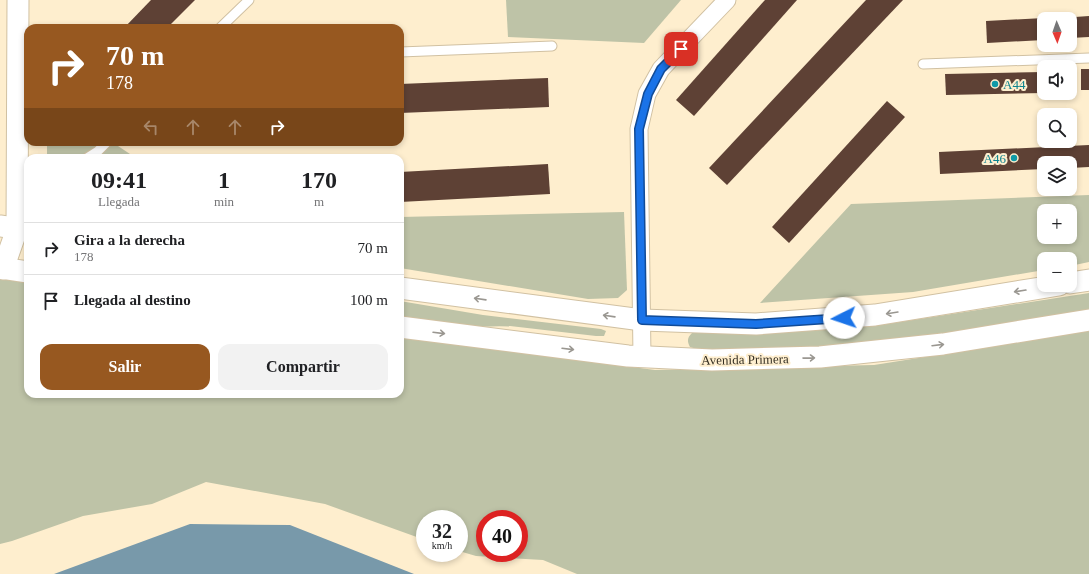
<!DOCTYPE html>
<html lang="es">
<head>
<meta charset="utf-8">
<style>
	:root { --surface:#fff; --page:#f2f2f2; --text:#202124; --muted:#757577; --line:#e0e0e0; --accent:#975820 }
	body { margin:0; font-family:"Times New Roman",serif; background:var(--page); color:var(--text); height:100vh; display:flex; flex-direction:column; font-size:15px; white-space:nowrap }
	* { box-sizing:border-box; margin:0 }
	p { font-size:13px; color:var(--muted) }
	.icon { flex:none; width:22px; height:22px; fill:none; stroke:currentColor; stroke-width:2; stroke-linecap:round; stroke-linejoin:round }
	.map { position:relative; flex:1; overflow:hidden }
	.panel { position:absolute; left:24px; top:154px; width:380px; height:244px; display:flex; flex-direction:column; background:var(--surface); border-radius:12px; box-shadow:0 2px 6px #0003 }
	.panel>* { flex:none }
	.top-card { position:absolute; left:24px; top:24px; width:380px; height:122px; border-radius:12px; box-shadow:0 2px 6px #0003; background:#975820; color:#fff; overflow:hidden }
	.needle { width:26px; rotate:178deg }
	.fabs { position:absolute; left:1037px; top:12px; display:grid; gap:8px }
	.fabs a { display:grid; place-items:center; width:40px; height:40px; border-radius:8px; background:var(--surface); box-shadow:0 2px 6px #0003; font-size:20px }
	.speed { position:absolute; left:416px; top:510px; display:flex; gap:8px; font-size:20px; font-weight:700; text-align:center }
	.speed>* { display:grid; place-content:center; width:52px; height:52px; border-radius:50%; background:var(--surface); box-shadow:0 2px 6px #0003; line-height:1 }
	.speed small { font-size:10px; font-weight:400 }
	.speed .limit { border:6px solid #d22; background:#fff; color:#111 }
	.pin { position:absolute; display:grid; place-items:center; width:34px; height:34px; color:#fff; margin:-17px; border-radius:8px; box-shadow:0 2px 6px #0006 }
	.me { position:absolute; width:44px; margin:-22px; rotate:266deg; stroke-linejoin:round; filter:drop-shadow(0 0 3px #0008) }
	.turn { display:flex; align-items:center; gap:14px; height:84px; padding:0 16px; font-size:18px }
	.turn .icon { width:52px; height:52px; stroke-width:2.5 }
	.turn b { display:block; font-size:28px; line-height:34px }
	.lanes { display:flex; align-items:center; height:38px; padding:0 16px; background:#0003; justify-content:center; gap:20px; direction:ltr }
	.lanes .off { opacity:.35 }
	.eta { display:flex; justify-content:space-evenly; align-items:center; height:68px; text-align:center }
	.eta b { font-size:24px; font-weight:700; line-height:28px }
	.cta { display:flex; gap:8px; margin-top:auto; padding:8px 16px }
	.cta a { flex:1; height:46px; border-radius:12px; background:var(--accent); color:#fff; font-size:16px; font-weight:700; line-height:46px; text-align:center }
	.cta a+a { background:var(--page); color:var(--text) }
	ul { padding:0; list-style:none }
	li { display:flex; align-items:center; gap:12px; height:52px; padding:0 16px; border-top:1px solid var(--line) }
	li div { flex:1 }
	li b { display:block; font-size:15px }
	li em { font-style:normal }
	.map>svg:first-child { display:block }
	.green { fill:#bec3a7; fill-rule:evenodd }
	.water { fill:#7899aa }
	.building { fill:#5e4135 }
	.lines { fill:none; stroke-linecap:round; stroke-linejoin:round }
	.service-casing { stroke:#d1c1a2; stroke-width:11 }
	.minor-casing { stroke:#d1c1a2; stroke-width:19 }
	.tertiary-casing { stroke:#d1c1a2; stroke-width:23 }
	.service { stroke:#fff; stroke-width:9 }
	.minor { stroke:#fff; stroke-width:17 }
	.tertiary { stroke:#fff; stroke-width:21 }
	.oneway { stroke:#9a9791 }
	.route-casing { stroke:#114b97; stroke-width:10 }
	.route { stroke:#1a73e8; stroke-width:7 }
	.culture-dot { fill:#0f9aa8; stroke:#feeece; stroke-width:1.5 }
	.labels { text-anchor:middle; stroke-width:4; stroke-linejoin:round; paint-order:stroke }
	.culture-label { font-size:13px; fill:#0d838f; stroke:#feeece; text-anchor:start }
	.street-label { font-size:13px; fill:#352f23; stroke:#feeece }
</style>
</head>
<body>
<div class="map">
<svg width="1089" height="574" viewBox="0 0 1089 574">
	<rect width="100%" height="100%" fill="#feeece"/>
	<g class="green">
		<polygon points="506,0 681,0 644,43 508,37"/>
		<polygon points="47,142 112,142 136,158 47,158"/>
		<path d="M1089 195V262L1070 266V259H1044V270L913 292 760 303 851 204ZM1044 211H1070V237H1044Z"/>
		<polygon points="624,212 627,290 618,298 588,299 400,268 400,217"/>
		<path d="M0 275 28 279V394H400V336L655 370 874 365 1089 331V574H577L543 560 476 556 459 551V519H425V540L325 504 206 482 152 504 83 516 12 541 0 544ZM485 519H519V553H485Z"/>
		<path d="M1089 293V310C1006 324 923 339 839 346 793 349 747 350 700 350L690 347C687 341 687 338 692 333H746L880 325Z"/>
		<polygon points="400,301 483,315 601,329 606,331 604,336 596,336 510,326 469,327 400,317"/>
	</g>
	<polygon class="water" points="190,524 290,525 414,574 54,574"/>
	<g class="building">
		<polygon points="151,0 195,0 167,28 124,28"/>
		<polygon points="765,0 797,0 694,116 676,100"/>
		<polygon points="866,0 903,0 727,185 709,168"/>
		<polygon points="1089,16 1089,37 1070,38 1070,19 1047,19"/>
		<polygon points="1044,18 1044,40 987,43 986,21"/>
		<rect x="1081" y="69" width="8" height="21"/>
		<rect x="1070" y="71" width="7" height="21"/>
		<polygon points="1044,72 1044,93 946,95 945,74"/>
		<polygon points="548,78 549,107 400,113 400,84"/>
		<polygon points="887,101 905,117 789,243 772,227"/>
		<polygon points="1089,145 1089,167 1070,168 1070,163 1044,163 1044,169 940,174 939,152"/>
		<polygon points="548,164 550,194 400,202 400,172"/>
	</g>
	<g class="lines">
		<defs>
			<g id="service">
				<polyline points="220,28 249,0"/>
				<polyline points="400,52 552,46"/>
				<polyline points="923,64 1089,58"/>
				<polyline points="87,158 98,151 107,142"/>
			</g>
			<polyline id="minor" points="642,357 639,129 647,94 661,69 727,0"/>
			<g id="tertiary">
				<polyline points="0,226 28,230"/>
				<polyline points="0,268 28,272"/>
				<polyline points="3,269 17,229 18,0"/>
				<polyline points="1070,283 1089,280"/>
				<polyline points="400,288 642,320 756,324 875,315 1059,285"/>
				<polyline points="400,327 628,356 712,360 820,357 943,344 1089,320"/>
			</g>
		</defs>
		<use href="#service" class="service-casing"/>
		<use href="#minor" class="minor-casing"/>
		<use href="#tertiary" class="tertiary-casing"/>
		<use href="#service" class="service"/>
		<use href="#minor" class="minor"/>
		<use href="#tertiary" class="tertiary"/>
	</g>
	<defs><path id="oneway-shaft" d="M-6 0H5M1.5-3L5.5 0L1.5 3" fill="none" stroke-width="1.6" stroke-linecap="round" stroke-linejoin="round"/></defs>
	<g class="oneway">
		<use href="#oneway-shaft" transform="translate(1020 291) rotate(171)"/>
		<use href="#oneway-shaft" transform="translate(480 299) rotate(-172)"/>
		<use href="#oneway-shaft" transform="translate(892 313) rotate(171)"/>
		<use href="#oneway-shaft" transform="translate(609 316) rotate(-172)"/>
		<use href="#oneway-shaft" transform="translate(439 333) rotate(7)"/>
		<use href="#oneway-shaft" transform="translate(938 345) rotate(-7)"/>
		<use href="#oneway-shaft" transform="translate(568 349) rotate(7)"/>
		<use href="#oneway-shaft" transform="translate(809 358) rotate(-1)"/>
	</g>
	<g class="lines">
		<defs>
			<polyline id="route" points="681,49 661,69 648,94 639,129 642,320 756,324 844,318"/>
		</defs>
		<use href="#route" class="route-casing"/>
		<use href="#route" class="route"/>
	</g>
	<g class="culture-dot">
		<circle cx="995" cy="84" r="4"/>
		<circle cx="1014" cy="158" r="4"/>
	</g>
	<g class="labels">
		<g class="culture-label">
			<text x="1003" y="89">A44</text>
			<text x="1006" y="163" text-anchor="end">A46</text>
		</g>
		<g class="street-label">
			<text transform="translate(745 359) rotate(-1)" y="5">Avenida Primera</text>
		</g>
	</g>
</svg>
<div class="fabs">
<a><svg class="needle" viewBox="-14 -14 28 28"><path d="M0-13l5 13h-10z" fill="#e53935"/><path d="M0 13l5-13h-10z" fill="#757577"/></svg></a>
<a><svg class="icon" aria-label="sound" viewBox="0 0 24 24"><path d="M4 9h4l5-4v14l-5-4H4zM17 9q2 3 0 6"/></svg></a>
<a><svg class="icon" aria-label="search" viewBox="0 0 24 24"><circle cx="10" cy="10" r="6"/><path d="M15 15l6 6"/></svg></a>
<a><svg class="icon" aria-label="layers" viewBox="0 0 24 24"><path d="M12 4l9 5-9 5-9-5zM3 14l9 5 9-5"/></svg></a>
<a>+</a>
<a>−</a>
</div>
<div class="speed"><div>32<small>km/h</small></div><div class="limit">40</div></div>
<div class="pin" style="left:681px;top:49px;background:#d93025"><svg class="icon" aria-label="arrive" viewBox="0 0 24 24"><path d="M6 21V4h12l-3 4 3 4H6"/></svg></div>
<svg class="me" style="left:844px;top:318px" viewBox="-20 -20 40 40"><circle r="19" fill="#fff"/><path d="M0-13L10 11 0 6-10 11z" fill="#1a73e8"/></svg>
<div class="top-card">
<div class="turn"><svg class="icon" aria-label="right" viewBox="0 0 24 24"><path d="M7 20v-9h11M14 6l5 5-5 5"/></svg><div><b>70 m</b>178</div></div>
<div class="lanes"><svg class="icon off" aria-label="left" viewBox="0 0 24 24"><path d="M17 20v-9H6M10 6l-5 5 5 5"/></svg><svg class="icon off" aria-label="ahead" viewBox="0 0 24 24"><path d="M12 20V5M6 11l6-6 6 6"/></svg><svg class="icon off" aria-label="ahead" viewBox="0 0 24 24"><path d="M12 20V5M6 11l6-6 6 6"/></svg><svg class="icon" aria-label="right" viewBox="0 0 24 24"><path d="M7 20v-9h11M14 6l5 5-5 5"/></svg></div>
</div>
<section class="panel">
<div class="eta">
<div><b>09:41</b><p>Llegada</p></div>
<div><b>1</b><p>min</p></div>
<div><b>170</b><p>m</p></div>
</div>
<ul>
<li><svg class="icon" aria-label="right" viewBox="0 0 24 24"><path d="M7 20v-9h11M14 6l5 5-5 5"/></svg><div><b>Gira a la derecha</b><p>178</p></div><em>70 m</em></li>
<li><svg class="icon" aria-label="arrive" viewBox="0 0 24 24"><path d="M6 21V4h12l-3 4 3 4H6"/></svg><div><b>Llegada al destino</b></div><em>100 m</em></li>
</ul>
<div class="cta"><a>Salir</a><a>Compartir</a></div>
</section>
</div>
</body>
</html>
